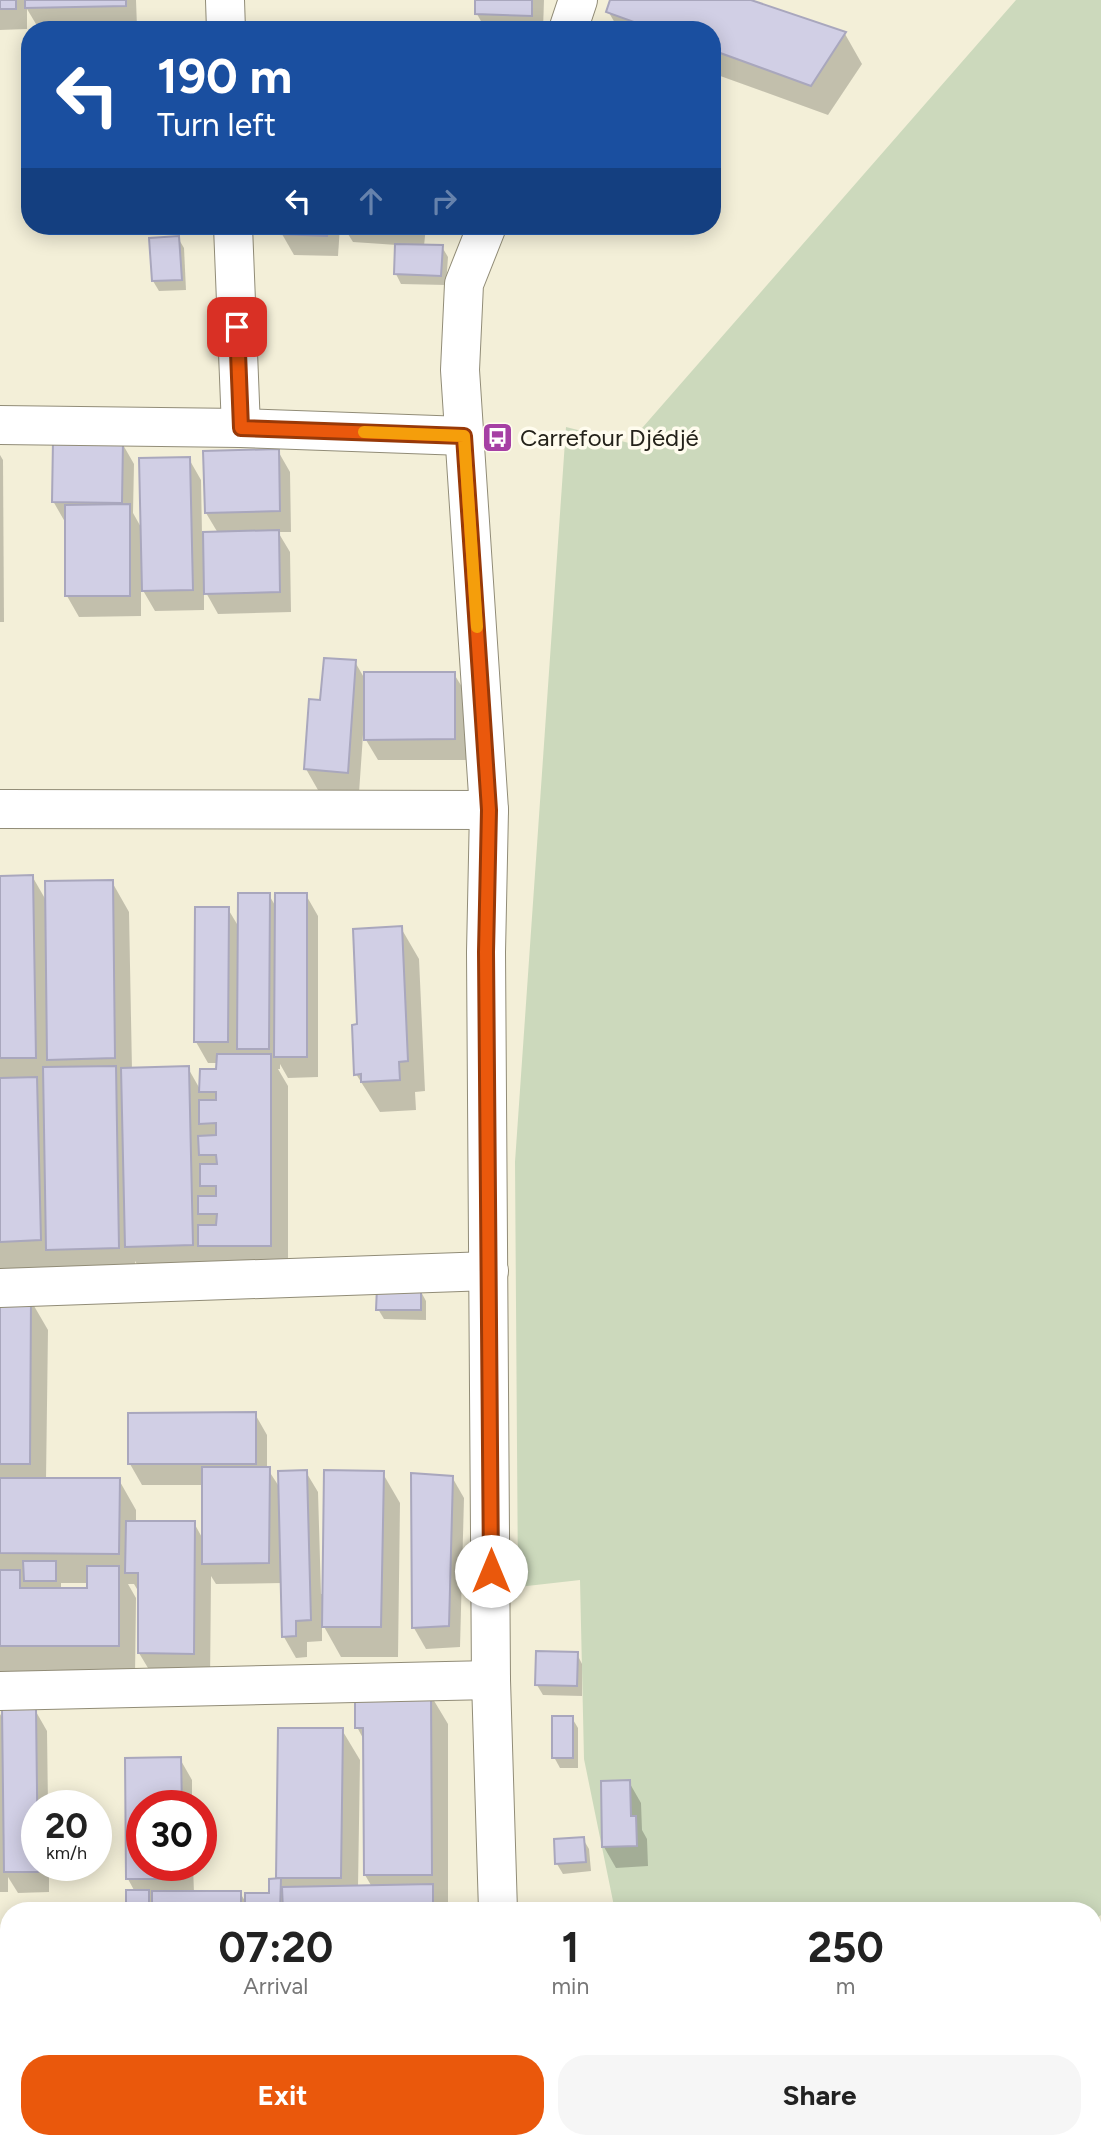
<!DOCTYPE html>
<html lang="en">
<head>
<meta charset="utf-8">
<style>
	:root { --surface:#fff; --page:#f6f6f6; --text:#222; --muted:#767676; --accent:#ea580c }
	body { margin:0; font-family:Figtree,sans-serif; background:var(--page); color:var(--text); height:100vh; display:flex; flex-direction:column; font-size:26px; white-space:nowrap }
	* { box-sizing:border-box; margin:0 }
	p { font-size:23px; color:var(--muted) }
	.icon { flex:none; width:38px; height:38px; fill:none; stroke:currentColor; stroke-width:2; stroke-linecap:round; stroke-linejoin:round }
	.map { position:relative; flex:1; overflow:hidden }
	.panel { position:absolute; left:0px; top:1902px; width:1102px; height:247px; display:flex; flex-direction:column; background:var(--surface); border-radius:28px 28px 0 0; box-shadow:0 4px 18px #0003 }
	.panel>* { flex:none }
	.hud { position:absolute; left:21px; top:21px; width:700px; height:214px; border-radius:28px; box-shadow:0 4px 18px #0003; background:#1a4fa0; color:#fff; overflow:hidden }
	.speed { position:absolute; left:21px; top:1790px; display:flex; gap:14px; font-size:35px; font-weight:700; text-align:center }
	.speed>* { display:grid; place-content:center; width:91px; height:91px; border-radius:50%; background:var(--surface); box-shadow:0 4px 18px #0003; line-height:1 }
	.speed small { font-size:18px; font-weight:400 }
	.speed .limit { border:10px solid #d22; background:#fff; color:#111 }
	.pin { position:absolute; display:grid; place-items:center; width:60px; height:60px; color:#fff; margin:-30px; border-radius:14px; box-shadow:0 4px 10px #0006 }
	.me { position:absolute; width:77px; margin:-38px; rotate:0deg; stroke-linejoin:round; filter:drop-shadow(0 0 5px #0008) }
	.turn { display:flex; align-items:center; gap:24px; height:147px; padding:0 21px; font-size:32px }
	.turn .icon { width:91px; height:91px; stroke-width:2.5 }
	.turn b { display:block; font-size:49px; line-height:60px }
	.lanes { display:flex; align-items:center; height:66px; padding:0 21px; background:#0003; justify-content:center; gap:35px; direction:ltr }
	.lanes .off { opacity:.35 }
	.eta { display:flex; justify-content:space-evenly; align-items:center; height:119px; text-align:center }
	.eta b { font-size:42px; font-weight:700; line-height:49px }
	.button { display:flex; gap:14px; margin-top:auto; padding:14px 21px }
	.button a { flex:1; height:80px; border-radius:28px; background:var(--accent); color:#fff; font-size:28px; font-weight:700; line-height:80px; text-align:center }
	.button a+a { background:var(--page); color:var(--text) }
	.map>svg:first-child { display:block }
	.green { fill:#ccd9bc }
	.shadow { fill:#0003; fill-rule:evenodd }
	.building { fill:#d1cfe5; stroke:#a9a7bd; stroke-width:2 }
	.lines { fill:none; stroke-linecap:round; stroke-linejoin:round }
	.street-casing { stroke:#918c77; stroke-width:40 }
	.street { stroke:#fff; stroke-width:38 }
	.route-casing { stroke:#983908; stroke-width:18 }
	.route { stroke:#ea580c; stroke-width:12 }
	.slow { stroke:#f59e0b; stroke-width:12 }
	.labels { text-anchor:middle; stroke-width:7; stroke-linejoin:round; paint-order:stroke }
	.poi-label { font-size:24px; fill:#24221a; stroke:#fffcee; text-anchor:start }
</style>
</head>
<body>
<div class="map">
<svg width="1101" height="2148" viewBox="0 0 1101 2148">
	<rect width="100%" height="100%" fill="#f3efd8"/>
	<polygon class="green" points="1016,0 1101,0 1101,1915 1094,1920 1094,1911 615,1911 584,1759 580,1580 518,1587 515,1162 566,427 629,443"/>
	<g class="shadow">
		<polygon points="0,0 136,0 137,27 39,29 27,9 27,29 0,30"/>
		<polygon points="477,0 544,0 543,30 486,30 477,14"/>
		<polygon points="612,0 745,0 845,34 862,64 828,115 712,73 712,30 619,30 608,11"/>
		<polygon points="282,226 340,226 338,256 294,255 282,234"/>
		<polygon points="343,226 426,226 424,246 442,247 448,257 446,285 401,284 396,274 397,245 353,242"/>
		<polygon points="178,238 184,248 186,290 159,291 153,281"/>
		<polygon points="122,443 134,464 133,513 142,529 189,459 201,480 202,534 218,533 206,513 278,451 290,472 291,532 278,532 290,552 291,612 218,614 204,589 204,610 155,611 141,587 141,616 79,617 67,596 65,522 53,501"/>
		<polygon points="0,455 3,460 4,622 0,622"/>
		<polygon points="355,662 366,681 454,674 467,695 466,760 378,760 363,735 359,793 318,790 306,769 322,702"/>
		<polygon points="32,876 47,902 112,882 129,912 132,1070 188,1068 201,1091 218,1071 218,1063 208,1063 196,1042 228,909 240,929 269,895 276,907 306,895 318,916 318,1077 288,1078 280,1064 280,1069 278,1069 288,1086 288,1276 145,1277 135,1261 136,1278 0,1272 0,877"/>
		<polygon points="401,928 419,959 425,1091 415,1092 416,1110 380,1112 356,1074 359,1026"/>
		<polygon points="420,1290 426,1301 426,1320 384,1319 378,1309"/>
		<path d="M0 1299H30L48 1330 46 1480H119L136 1510V1523H194L204 1541V1485H142L130 1464V1415L255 1414 267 1435V1468L280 1488 306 1472 318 1492 321 1594H324L382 1472 400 1503 398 1657H341L322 1623V1641L307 1642V1657L296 1658 284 1637 283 1583 216 1584 211 1576 210 1684 157 1683 139 1653 140 1594 134 1584H128L136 1598 135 1676 0 1674ZM61 1583H89V1589H61Z"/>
		<polygon points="413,1475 452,1477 464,1498 460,1647 426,1649 414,1628"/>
		<polygon points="577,1654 582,1664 582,1696 543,1695 537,1685"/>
		<polygon points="430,1694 448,1724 448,1905 443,1905 447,1911 128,1911 135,1892 128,1879 127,1760 180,1759 192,1780 192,1806 142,1806 142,1866 193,1866 194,1893 240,1893 247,1904 247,1894 271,1895 279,1880 278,1877 342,1730 360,1760 358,1887 372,1887 365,1875 365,1742 357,1727"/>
		<polygon points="35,1710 47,1731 48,1806 37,1806 37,1866 49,1866 49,1892 18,1893 8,1877 8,1892 0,1892 0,1714 4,1720"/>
		<polygon points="572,1718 578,1728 578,1768 560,1768 554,1757"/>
		<polygon points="629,1782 641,1803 642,1830 647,1839 648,1866 616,1868 604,1847"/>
		<polygon points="583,1839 589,1849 591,1871 563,1874 557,1864"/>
	</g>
	<g class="building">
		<rect x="0" y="0" width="16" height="9"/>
		<polygon points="25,0 126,0 126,6 25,8"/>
		<polygon points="475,0 532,0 532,16 475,14"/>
		<polygon points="610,0 751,0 846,32 811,86 712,50 712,30 656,30 606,12"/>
		<polygon points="418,26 418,30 380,30 380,29"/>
		<polygon points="27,145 30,145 30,175 29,175"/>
		<polygon points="280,226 328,226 327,236 280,234"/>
		<polygon points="179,236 182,280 152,281 149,238"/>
		<polygon points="395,244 443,245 441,276 394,274"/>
		<polygon points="53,440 123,441 122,503 52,502"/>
		<polygon points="279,449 280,511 205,513 203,451"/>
		<polygon points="190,457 193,590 142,591 139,458"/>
		<polygon points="130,504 130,596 65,596 65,505"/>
		<polygon points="279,530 280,592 204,594 203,532"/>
		<polygon points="324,658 356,660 348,773 304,769 309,699 320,700"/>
		<polygon points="364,672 455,672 455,739 364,740"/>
		<polygon points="33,875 36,1058 0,1058 0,876"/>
		<polygon points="113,880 115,1058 47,1060 45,881"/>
		<polygon points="238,893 270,893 269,1049 237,1049"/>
		<polygon points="275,893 307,893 307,1057 274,1057"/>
		<polygon points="195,907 229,907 228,1042 194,1042"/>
		<polygon points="402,926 408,1061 399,1062 400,1080 361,1082 361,1074 354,1075 352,1025 357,1024 353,929"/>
		<polygon points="217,1054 271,1054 271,1246 198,1246 198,1225 216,1225 217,1214 198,1214 198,1196 216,1196 216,1186 200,1186 200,1164 217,1164 216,1155 199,1155 198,1136 216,1135 216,1123 199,1124 199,1100 216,1100 216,1092 199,1092 200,1069 216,1069"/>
		<polygon points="116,1066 119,1248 46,1250 43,1067"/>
		<polygon points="189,1066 193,1245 125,1247 121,1068"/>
		<polygon points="37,1077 41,1240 0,1242 0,1078"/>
		<polygon points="377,1287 421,1289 421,1310 376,1310"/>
		<polygon points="0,1297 31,1297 30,1464 0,1464"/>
		<polygon points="256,1412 256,1464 128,1464 128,1413"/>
		<polygon points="202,1467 270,1467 269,1563 202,1564"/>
		<polygon points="307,1470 311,1620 296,1621 296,1636 282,1637 278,1471"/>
		<polygon points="324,1470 384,1471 381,1627 322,1627"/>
		<polygon points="411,1473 453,1476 449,1626 412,1628"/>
		<polygon points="0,1478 120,1478 119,1554 0,1553"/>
		<polygon points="126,1521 195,1521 194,1654 138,1653 138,1573 125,1573"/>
		<polygon points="23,1561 56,1561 56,1581 24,1581"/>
		<polygon points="87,1566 119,1566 119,1646 0,1646 0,1570 20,1570 20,1588 87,1588"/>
		<polygon points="536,1651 578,1652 577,1686 535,1685"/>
		<polygon points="431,1692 432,1875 364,1875 363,1728 355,1728 355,1693"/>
		<polygon points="2,1708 36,1708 38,1872 4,1872"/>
		<rect x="552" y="1716" width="21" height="42"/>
		<polygon points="278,1728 343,1728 341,1878 276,1878"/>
		<polygon points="181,1757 182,1806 142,1806 142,1866 182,1866 183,1879 126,1879 125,1758"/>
		<polygon points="630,1780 631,1816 636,1816 637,1846 602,1847 601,1781"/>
		<polygon points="584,1837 586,1862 555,1864 554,1839"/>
		<polygon points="281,1878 280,1911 256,1911 256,1903 245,1903 245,1893 269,1893 269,1879"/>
		<polygon points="433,1884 433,1911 283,1911 282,1887"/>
		<rect x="126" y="1890" width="23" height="21"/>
		<polygon points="152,1891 241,1891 241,1904 251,1904 250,1911 152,1911"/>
		<polygon points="555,2140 594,2140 595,2148 555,2148"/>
		<polygon points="856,2140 887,2140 892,2148 844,2148"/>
	</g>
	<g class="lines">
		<defs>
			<g id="street">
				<polyline points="225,0 226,30"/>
				<polyline points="568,30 578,0"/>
				<polyline points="233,226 241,428"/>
				<polyline points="487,226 464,284 460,370 489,810 486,952 491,1680 498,1911"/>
				<polyline points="0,425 241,428 464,436"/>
				<polyline points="0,809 489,810"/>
				<polyline points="0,1288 489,1271"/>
				<polyline points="0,1691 491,1680"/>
				<polyline points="0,2121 9,2121"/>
				<polyline points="504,2140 504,2148"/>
			</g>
		</defs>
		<use href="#street" class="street-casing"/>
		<use href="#street" class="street"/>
	</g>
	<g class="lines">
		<defs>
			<polyline id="route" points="237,327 241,428 464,436 489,810 486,952 491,1571"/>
		</defs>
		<use href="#route" class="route-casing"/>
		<use href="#route" class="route"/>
		<polyline class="slow" points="364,432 464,436 477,627"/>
	</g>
	<defs>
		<symbol id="bus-square" viewBox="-11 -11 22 22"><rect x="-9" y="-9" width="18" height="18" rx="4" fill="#a640a4" stroke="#fffcee"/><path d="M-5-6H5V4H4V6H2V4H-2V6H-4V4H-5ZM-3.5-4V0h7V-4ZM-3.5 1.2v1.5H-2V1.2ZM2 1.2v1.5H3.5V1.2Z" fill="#fff"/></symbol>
	</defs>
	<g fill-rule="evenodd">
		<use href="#bus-square" x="480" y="420" width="35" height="35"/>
	</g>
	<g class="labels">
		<g class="poi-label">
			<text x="520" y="446">Carrefour Djédjé</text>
		</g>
	</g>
</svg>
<div class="speed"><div>20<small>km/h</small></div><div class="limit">30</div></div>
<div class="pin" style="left:237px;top:327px;background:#d93025"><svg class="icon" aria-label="arrive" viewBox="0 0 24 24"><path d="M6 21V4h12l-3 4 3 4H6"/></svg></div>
<svg class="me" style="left:491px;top:1571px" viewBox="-20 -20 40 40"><circle r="19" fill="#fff"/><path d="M0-13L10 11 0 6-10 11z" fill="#ea580c"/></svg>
<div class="hud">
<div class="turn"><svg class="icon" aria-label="left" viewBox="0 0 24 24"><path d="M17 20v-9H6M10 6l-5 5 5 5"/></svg><div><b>190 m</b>Turn left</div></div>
<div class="lanes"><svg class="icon" aria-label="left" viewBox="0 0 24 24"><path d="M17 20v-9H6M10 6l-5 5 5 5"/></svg><svg class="icon off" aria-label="ahead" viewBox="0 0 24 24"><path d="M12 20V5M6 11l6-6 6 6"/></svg><svg class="icon off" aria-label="right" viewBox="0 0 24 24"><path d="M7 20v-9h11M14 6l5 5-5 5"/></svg></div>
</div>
<section class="panel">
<div class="eta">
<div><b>07:20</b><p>Arrival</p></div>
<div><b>1</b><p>min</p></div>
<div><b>250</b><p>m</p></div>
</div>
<div class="button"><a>Exit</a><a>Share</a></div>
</section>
</div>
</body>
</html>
